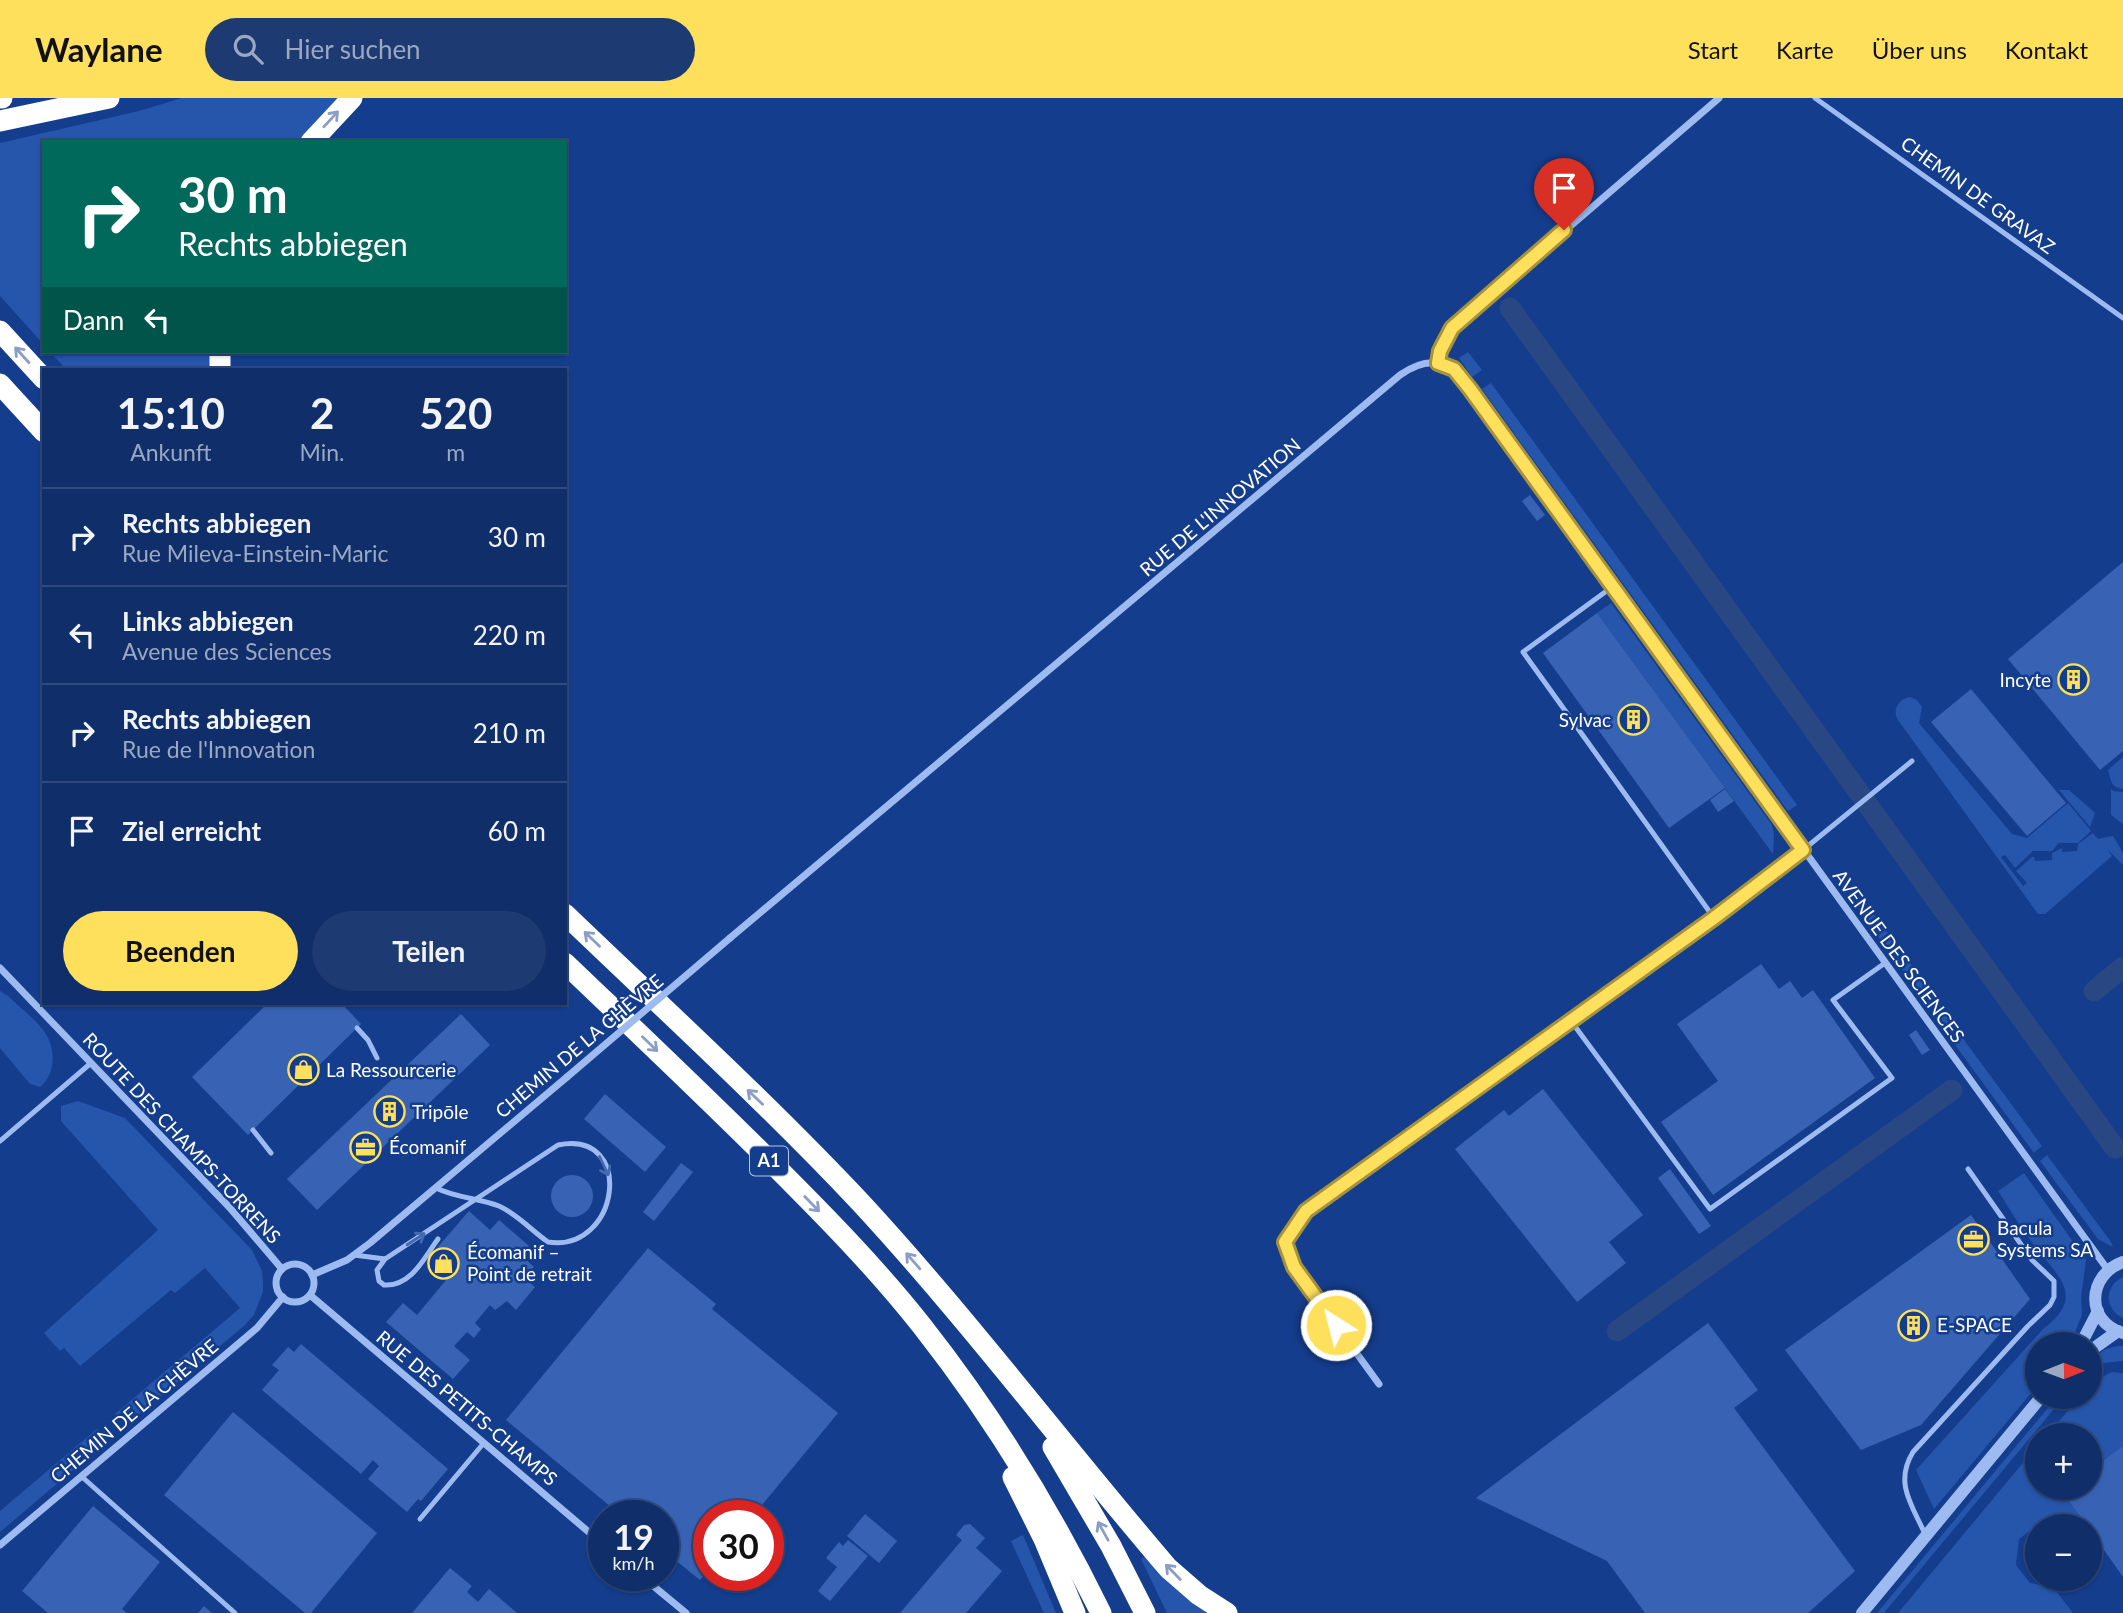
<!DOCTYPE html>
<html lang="de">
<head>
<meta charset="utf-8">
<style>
	:root { --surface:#0f2e6a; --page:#1d3a72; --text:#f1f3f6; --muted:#9ba8c1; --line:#2f4a7e; --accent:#ffe05c }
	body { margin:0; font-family:Lato,sans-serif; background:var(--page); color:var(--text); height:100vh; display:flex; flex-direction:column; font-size:26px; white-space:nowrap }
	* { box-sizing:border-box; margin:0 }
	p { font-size:23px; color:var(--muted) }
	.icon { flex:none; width:38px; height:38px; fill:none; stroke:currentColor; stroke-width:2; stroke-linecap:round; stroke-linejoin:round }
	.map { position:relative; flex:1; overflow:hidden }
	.details { position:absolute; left:42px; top:270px; width:525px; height:637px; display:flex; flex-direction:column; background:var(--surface); border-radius:0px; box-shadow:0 2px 5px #0004,0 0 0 2px var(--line) }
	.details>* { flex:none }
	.top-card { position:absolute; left:42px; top:42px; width:525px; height:214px; border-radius:0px; box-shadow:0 2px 5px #0004,0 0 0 2px var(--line); background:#00695c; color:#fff; overflow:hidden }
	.needle { width:46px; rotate:89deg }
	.tools { position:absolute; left:2025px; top:1234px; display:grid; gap:14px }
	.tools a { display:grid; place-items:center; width:77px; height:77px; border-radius:50%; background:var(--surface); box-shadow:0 2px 5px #0004,0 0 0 2px var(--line); font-size:35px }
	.speed { position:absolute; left:588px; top:1402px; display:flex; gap:14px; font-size:35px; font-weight:700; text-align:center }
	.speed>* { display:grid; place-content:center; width:91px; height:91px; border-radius:50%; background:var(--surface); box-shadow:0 2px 5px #0004,0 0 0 2px var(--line); line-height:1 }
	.speed small { font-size:18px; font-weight:400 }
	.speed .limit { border:10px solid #d22; background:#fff; color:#111 }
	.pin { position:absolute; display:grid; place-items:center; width:60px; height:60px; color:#fff; margin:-72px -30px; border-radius:50% 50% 50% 0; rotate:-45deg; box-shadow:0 0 7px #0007 }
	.pin .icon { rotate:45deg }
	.me { position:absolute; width:77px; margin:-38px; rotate:324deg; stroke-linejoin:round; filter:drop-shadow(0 0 5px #0008) }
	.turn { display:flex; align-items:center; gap:24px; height:147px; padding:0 21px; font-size:32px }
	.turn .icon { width:91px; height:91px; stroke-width:2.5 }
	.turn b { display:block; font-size:49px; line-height:60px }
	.then { display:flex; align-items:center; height:66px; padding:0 21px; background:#0003; gap:14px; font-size:26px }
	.eta { display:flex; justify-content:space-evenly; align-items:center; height:119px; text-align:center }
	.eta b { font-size:42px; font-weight:700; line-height:49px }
	.primary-button { display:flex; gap:14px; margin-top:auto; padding:14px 21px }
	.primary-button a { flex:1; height:80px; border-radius:42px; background:var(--accent); color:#111; font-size:28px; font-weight:700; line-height:80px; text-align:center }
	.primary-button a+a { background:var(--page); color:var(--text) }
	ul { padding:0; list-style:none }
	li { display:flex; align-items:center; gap:21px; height:98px; padding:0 21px; border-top:2px solid var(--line) }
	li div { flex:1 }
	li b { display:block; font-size:26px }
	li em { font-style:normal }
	header { display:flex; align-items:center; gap:42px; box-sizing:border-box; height:98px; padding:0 35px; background:var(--accent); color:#111 }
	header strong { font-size:33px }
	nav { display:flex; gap:38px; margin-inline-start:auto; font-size:24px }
	.search { width:490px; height:63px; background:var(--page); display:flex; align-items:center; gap:18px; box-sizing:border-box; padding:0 24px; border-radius:38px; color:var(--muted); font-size:26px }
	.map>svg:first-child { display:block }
	.green { fill:#2655ac }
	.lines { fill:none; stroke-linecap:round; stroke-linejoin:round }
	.canal { stroke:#284783; stroke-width:21 }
	.building { fill:#3863b4 }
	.service { stroke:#9dbbf0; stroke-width:5 }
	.minor { stroke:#9dbbf0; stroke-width:7 }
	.tertiary { stroke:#9dbbf0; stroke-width:12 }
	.motorway { stroke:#fff; stroke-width:21 }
	.minor-bridge { stroke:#9dbbf0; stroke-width:7 }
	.oneway { stroke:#8a9ec6 }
	.oneway2 { stroke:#4469b0 }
	.route-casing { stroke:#a6923c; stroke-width:18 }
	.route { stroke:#ffe05c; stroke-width:12 }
	.labels { text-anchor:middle; stroke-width:5; stroke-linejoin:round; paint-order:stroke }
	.shield { fill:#143d8d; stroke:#b8c5dd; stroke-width:2 }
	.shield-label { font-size:18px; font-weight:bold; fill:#fff }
	.street-label { font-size:19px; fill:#fff; stroke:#143d8d }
	.poi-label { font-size:19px; fill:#fff; stroke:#143d8d; text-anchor:start }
</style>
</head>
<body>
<header>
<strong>Waylane</strong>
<div class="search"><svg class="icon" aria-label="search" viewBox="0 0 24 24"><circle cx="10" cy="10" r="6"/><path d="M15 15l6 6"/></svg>Hier suchen</div>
<nav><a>Start</a><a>Karte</a><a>Über uns</a><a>Kontakt</a></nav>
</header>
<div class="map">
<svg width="2123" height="1515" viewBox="0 0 2123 1515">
	<rect width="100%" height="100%" fill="#143d8d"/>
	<g class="green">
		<polygon points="182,0 340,0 299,44 44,44 44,247 0,198 0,45 139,13"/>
		<polygon points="50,254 212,254 212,271 66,271"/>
		<polygon points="1468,254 1482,272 1472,279 1459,260"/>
		<polygon points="1491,285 1797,707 1788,713 1482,291"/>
		<polygon points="1611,505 1772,727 1774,737 1773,756 1597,515"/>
		<path d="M1910 599 1917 602 1922 609 1919 625 2012 736 2027 740 2068 705 2091 733 2078 745H2059L2052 753H2033L2015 770 2005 757 2001 759 2023 788 2027 785 2016 773 2032 759H2034L2035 763 2052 762V755L2062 750V754L2077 753 2078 746 2093 735 2098 741 2113 738 2123 755V767L2107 751 2112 758 2045 816H2038L1898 622C1892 612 1898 601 1910 599Z"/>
		<path d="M2123 659V691C2111 689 2111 683 2108 672Z"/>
		<polygon points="2111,690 2113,693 2123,694 2123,726 2111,717"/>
		<polygon points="2059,692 2069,692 2095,715 2090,729"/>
		<polygon points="1857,793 1937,902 1929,908 1849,799"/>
		<path d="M0 893 8 898C20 910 39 923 47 938 56 954 55 977 40 989L30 986 0 950Z"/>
		<polygon points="1942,912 2042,1048 2034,1055 1934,918"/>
		<polygon points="78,1003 125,1020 252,1152 262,1173 263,1185 263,1194 254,1217 245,1227 130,1324 121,1323 115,1316 240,1210 205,1170 175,1195 171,1192 80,1268 64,1250 60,1253 44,1235 158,1132 61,1023 61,1008"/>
		<polygon points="2047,1057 2111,1144 2113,1149 2098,1141 2040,1063"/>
		<path d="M2024 1075 2086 1162 2081 1200 2082 1217 2070 1246H2037V1288L1934 1411 1916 1372 2043 1231C2090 1196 2053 1175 2031 1143 2019 1127 2009 1110 1998 1093Z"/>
		<path d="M2123 1179V1220C2104 1211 2104 1188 2123 1179Z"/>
		<polygon points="2118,1248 2123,1248 2123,1263 2103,1265 2090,1272 2090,1262 2106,1251"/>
		<polygon points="2112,1274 2123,1275 2123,1348 2090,1372 2090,1337 2047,1337 2080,1299 2090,1298 2091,1285"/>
		<polygon points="2057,1299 2064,1299 1884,1515 1877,1515"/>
		<polygon points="97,1331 104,1338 104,1346 0,1434 0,1413"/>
		<polygon points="2037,1348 2037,1390 2065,1390 2061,1393 2080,1419 2067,1428 2039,1426 2019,1441 2016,1467 2030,1485 2053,1489 2073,1515 1898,1515"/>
		<polygon points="1023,1437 1056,1515 1044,1515 1011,1443"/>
		<polygon points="1146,1458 1213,1515 1167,1515 1141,1461"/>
	</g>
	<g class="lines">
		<g class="canal">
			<polyline points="1510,210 2115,1050"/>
			<polyline points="2094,893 2123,869"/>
			<polyline points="1617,1233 1952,992"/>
		</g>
	</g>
	<g class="building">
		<polygon points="1530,397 1545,417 1537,423 1522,403"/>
		<polygon points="2123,464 2123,653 2100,672 2008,561"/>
		<polygon points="1597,515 1725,690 1669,730 1543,555"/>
		<polygon points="1971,591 2066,705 2027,738 1931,624"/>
		<polygon points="1725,691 1734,703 1718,714 1710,702"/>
		<polygon points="1761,866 1779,891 1790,883 1802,900 1813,892 1875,980 1713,1097 1661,1024 1718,983 1677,926"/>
		<polygon points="268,905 341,905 361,926 248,1037 192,979"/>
		<polygon points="461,916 490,947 317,1112 287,1081"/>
		<polygon points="1916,932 1930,952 1922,957 1909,937"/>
		<polygon points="1543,991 1643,1117 1609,1144 1626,1165 1577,1204 1455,1051 1504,1012 1509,1018"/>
		<polygon points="605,996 666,1049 645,1074 584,1021"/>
		<polygon points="681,1065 693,1074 654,1123 643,1114"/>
		<polygon points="1670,1071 1711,1128 1699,1136 1658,1080"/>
		<circle cx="572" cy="1098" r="21"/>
		<polygon points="469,1113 490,1132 499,1122 529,1148 521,1157 534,1169 524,1180 535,1189 516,1212 507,1203 495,1212 490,1207 475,1225 481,1231 474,1240 467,1234 454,1248 470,1262 453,1281 386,1224 403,1205 417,1217 451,1176 430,1158"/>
		<polygon points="1971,1117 2030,1201 1921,1327 1861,1352 1785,1252"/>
		<polygon points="648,1150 716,1206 712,1211 838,1315 753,1418 709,1418 709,1472 700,1482 663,1452 663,1418 622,1418 506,1322"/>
		<polygon points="1708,1225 1758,1292 1734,1310 1855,1473 1808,1515 1645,1515 1607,1463 1476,1400"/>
		<polygon points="301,1246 448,1371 421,1403 418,1401 407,1414 368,1381 379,1368 373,1362 361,1376 262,1292 279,1272 272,1267 288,1249 294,1254"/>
		<polygon points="233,1314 377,1435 311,1515 305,1515 164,1397"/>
		<polygon points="2123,1348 2123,1479 2090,1432 2090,1428 2087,1428 2061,1393 2065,1390 2090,1390 2090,1372"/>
		<polygon points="93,1408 160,1464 122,1511 127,1515 48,1515 22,1493"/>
		<polygon points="865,1416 897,1443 879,1465 847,1438"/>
		<polygon points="970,1426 985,1440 976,1450 1002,1473 966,1515 900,1515 962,1442 956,1437 964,1427"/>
		<polygon points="848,1442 868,1458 830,1503 818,1493 837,1469 826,1460 839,1444 843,1448"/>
		<polygon points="450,1470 472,1488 467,1494 478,1504 489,1491 517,1515 412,1515"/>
		<polygon points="204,1508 212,1515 198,1515"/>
	</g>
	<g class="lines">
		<g class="service">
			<polyline points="1815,0 2123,220"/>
			<polyline points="1612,489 1523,554 1714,820"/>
			<polyline points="1803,752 1912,663"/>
			<polyline points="1571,923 1710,1111 1892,980 1833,902 1885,865"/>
			<polyline points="357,930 368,942 377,960"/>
			<polyline points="253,1032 271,1055"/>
			<polyline points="0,1043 91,965"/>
			<path d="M354 1157 385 1161 558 1047C636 1031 620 1155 548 1144 532 1133 517 1116 499 1108 479 1100 456 1100 436 1090"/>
			<path d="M385 1161 377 1172 379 1183 384 1187C411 1189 424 1160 438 1141"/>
			<polyline points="81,1378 235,1515"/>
			<polyline points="420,1421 483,1346"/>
			<path d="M1925 1436C1912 1407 1894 1385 1913 1354L2028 1228 2050 1207 2054 1199V1183L2032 1162 1968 1071"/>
		</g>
		<g class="minor">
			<polyline points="1438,265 1440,253 1452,230 1719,0"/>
			<path d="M730 840 1400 277C1431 256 1449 263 1470 291L2108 1172"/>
			<polyline points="0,870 230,1110 282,1171"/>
			<circle cx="295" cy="1185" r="19"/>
			<polyline points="312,1177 347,1162 370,1145 567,979"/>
			<polyline points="310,1197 604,1447"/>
			<polyline points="1379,1286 1294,1169 1285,1145 1306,1113 1714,820 1803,752"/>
			<polyline points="0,1447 257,1230 283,1199"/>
			<polyline points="640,1477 686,1515"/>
		</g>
		<g class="tertiary">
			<path d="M2123 1164C2087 1177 2085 1224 2123 1235"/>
			<polyline points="2081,1246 2098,1213"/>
			<polyline points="2090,1253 2118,1233"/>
			<polyline points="1862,1515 2042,1298"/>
		</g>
		<g class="motorway">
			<polyline points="0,0 2,0"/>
			<polyline points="0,23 109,0"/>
			<polyline points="311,44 352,0"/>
			<polyline points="0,233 44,281"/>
			<polyline points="220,271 220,254"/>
			<polyline points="0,286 44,334"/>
			<path d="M565 816C664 911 767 1005 861 1105 969 1222 1065 1350 1168 1470L1199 1497 1227 1515"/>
			<path d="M565 865C635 932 706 999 775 1068 826 1119 877 1171 922 1228 992 1317 1051 1413 1101 1515"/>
			<polyline points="1053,1349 1111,1448 1145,1515"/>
			<polyline points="1013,1379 1044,1441 1075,1515"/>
		</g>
		<polyline class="minor-bridge" points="567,979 730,840"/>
	</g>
	<defs><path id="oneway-shaft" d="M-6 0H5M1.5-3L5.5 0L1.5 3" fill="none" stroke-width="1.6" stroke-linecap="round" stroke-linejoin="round" transform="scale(1.75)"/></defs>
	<g class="oneway">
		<use href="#oneway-shaft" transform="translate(331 21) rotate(-47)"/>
		<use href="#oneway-shaft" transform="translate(22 257) rotate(-132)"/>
		<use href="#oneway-shaft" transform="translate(592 841) rotate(-136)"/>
		<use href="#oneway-shaft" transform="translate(650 946) rotate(44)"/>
		<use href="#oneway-shaft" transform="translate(755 999) rotate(-136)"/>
		<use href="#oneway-shaft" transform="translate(812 1106) rotate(46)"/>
		<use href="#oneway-shaft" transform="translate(913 1163) rotate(-131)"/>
		<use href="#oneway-shaft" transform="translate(1103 1433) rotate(-119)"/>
		<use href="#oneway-shaft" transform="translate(1173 1474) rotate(-134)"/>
	</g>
	<g class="oneway2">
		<use href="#oneway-shaft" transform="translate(604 1068) rotate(65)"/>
		<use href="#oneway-shaft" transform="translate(416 1141) rotate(-33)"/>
	</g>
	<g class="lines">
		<defs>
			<polyline id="route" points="1336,1227 1294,1169 1285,1144 1306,1113 1714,820 1803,752 1470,291 1454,271 1438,265 1440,253 1452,230 1564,132"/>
		</defs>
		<use href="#route" class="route-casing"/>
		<use href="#route" class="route"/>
	</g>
	<defs>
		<symbol id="building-ring" viewBox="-11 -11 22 22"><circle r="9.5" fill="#143d8d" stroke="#ffe05c" stroke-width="1.5"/><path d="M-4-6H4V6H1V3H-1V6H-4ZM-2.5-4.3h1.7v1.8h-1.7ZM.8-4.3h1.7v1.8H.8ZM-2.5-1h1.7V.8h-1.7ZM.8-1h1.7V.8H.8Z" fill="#ffe05c"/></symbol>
		<symbol id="shop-ring" viewBox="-11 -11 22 22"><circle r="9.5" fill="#143d8d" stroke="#ffe05c" stroke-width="1.5"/><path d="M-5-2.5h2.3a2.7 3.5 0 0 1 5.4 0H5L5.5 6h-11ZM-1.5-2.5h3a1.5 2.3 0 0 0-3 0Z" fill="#ffe05c"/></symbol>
		<symbol id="office-ring" viewBox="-11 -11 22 22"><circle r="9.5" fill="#143d8d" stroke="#ffe05c" stroke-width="1.5"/><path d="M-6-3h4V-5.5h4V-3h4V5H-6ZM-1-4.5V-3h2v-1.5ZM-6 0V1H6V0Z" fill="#ffe05c"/></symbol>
	</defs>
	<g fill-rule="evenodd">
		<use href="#building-ring" x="2056" y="564" width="35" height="35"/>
		<use href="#building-ring" x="1616" y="604" width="35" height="35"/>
		<use href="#shop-ring" x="286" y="954" width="35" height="35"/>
		<use href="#building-ring" x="372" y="996" width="35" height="35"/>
		<use href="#office-ring" x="348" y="1032" width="35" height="35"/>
		<use href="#office-ring" x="1956" y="1124" width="35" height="35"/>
		<use href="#shop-ring" x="426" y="1148" width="35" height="35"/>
		<use href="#building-ring" x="1896" y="1210" width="35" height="35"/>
	</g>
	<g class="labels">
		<rect class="shield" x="750" y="1048.5" width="38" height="29" rx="5"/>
		<g class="shield-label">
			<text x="769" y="1069">A1</text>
		</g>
		<g class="street-label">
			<text transform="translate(1978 97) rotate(36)" y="7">CHEMIN DE GRAVAZ</text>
			<text transform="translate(1220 409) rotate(-40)" y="7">RUE DE L'INNOVATION</text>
			<text transform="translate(1899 858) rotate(54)" y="7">AVENUE DES SCIENCES</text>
			<text transform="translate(579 948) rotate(-40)" y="7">CHEMIN DE LA CHÈVRE</text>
			<text transform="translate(182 1040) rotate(47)" y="7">ROUTE DES CHAMPS-TORRENS</text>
			<text transform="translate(467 1310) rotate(40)" y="7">RUE DES PETITS-CHAMPS</text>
			<text transform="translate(134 1313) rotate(-40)" y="7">CHEMIN DE LA CHÈVRE</text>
		</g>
		<g class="poi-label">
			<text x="2051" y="589" text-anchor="end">Incyte</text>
			<text x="1611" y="629" text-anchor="end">Sylvac</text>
			<text x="326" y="979">La Ressourcerie</text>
			<text x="412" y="1021">Tripōle</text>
			<text x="389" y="1056">Écomanif</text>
			<text x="1997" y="1137">Bacula<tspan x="1997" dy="22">Systems SA</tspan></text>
			<text x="467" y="1161">Écomanif –<tspan x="467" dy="22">Point de retrait</tspan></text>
			<text x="1937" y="1234">E-SPACE</text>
		</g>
	</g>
</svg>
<div class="tools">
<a><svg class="needle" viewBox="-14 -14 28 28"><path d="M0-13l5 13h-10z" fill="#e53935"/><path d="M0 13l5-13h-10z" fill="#9ba8c1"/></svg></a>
<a>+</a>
<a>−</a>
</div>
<div class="speed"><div>19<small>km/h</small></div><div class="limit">30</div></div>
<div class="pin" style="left:1564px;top:132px;background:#d93025"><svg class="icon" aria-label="arrive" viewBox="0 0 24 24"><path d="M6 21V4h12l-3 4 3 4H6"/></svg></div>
<svg class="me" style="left:1336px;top:1227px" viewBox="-20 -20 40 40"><circle r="17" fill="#ffe05c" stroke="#fff" stroke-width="3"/><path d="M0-11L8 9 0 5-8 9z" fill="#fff"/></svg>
<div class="top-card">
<div class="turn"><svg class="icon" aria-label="right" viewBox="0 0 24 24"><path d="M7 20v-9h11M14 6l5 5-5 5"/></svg><div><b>30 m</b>Rechts abbiegen</div></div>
<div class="then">Dann<svg class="icon" aria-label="left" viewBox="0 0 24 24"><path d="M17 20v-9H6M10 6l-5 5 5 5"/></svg></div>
</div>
<section class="details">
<div class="eta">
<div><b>15:10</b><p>Ankunft</p></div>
<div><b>2</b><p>Min.</p></div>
<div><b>520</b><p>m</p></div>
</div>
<ul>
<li><svg class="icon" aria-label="right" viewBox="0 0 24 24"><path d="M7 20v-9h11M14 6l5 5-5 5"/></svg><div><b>Rechts abbiegen</b><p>Rue Mileva-Einstein-Maric</p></div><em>30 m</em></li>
<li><svg class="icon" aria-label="left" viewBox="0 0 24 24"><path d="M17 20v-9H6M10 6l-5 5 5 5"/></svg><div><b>Links abbiegen</b><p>Avenue des Sciences</p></div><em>220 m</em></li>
<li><svg class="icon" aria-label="right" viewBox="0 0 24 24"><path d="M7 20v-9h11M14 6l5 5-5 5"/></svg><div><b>Rechts abbiegen</b><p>Rue de l'Innovation</p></div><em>210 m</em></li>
<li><svg class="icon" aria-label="arrive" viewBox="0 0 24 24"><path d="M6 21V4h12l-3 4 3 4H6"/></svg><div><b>Ziel erreicht</b></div><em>60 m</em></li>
</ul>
<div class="primary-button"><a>Beenden</a><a>Teilen</a></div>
</section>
</div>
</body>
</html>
